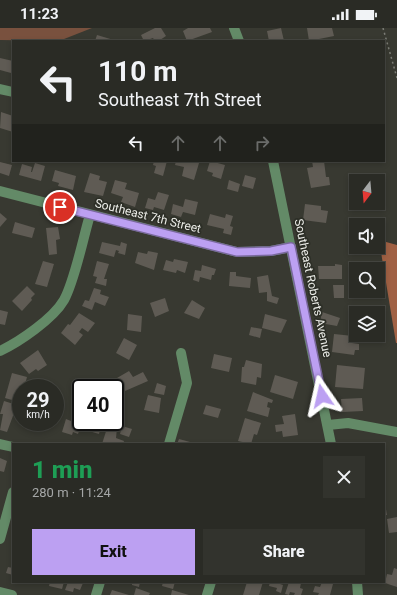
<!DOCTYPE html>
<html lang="en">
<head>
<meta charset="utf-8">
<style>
	:root { --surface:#2a2b25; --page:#32332d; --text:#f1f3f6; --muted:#a5a7a7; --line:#464742; --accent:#bca0f2 }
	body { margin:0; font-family:Roboto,sans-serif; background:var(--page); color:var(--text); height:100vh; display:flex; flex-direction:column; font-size:15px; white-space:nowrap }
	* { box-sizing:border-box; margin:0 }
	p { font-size:13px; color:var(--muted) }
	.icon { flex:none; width:22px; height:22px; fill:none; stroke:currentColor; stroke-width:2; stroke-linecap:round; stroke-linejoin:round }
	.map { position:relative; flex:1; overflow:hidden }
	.details { position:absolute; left:12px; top:415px; width:373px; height:140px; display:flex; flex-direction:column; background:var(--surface); border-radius:0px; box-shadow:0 2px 6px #0003,0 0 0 1px var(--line) }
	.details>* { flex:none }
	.hud { position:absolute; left:12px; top:12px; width:373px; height:122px; border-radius:0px; box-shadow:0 2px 6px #0003,0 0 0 1px var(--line); background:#2a2b25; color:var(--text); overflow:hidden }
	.needle { width:26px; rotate:196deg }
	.buttons { position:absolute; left:349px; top:146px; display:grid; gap:8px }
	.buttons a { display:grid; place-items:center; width:36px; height:36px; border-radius:0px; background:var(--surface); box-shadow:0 2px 6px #0003,0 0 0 1px var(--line); font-size:20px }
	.speed { position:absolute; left:12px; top:351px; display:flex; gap:8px; font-size:20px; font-weight:700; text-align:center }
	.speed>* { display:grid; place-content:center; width:52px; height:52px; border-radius:50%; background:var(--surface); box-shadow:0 2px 6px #0003,0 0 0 1px var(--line); line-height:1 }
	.speed small { font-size:10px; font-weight:400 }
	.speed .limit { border:2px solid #111; border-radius:6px; background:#fff; color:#111 }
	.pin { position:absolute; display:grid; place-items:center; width:34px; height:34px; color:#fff; margin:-17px; border:2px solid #fff; border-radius:50%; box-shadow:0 1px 4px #0007 }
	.me { position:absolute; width:44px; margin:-22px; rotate:349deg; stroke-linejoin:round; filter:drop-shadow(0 0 3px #0008) }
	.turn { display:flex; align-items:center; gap:14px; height:84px; padding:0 20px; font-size:18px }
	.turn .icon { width:52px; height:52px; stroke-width:2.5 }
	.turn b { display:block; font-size:28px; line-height:34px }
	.lanes { display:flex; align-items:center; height:38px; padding:0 20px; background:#0003; justify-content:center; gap:20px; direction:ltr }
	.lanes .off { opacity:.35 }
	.round { display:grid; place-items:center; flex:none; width:42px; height:42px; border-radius:0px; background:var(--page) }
	.head { display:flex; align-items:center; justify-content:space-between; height:68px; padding:0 20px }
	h1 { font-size:24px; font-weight:800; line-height:30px; color:#1e9e55 }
	.cta { display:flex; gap:8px; margin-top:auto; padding:8px 20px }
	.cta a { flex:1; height:46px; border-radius:0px; background:var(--accent); color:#111; font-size:16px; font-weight:800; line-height:46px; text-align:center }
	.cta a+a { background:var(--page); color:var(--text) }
	.status { display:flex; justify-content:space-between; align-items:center; height:28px; padding:0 20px; background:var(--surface); direction:ltr }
	.status svg { height:11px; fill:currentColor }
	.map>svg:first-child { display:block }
	.green { fill:#79513e }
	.forest { fill:#a06144 }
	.building { fill:#5f5b54 }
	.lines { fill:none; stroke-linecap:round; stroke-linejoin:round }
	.path { stroke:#7c7d76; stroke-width:1.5; stroke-dasharray:2 3; stroke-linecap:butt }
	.minor { stroke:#638a67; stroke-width:10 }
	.route-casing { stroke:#7a689d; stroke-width:10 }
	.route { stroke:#bca0f2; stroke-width:7 }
	.labels { text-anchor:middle; stroke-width:3.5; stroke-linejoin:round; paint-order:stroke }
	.street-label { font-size:12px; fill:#ecede8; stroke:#2d2f27 }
</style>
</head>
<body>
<div class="status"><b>11:23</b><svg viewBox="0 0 49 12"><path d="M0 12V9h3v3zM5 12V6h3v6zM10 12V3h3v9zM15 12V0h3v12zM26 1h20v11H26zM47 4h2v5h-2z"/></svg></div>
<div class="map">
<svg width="397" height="567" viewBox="0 0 397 567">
	<rect width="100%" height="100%" fill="#383931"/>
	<polygon class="green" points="0,0 92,0 59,13 0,12"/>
	<polygon class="forest" points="379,212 397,217 397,315 396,315"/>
	<g class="building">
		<polygon points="155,0 161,0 166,8 160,12 159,11 155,13 153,10 144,13 141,7"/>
		<polygon points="188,0 210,0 212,4 187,13 183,3"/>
		<polygon points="281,0 284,13 269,13 267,3"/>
		<polygon points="307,0 332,0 334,8 309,13"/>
		<polygon points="97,7 117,13 95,13"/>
		<polygon points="0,30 13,33 11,45 0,42"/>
		<polygon points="1,84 13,88 13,104 0,100"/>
		<polygon points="154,133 167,133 163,148 154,145 156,138 153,137"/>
		<polygon points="176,133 199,135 194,152 182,148 184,139 175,137"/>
		<polygon points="210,133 225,137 221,151 212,148 213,145 207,143"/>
		<polygon points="312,133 324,133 326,149 329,149 330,157 311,160 307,140 313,139"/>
		<polygon points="0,134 12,137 9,148 0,145"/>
		<polygon points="35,135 45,138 41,153 19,147 22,136 32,139 31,144 32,144"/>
		<polygon points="55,142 76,148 73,162 58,158 59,155 52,153"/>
		<polygon points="90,145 100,148 99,152 107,154 103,168 84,164"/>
		<polygon points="245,147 256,150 253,161 242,158"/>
		<polygon points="115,152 127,155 125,161 139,165 135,179 121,174 123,169 111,165"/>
		<polygon points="229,152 240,156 238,164 227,161"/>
		<polygon points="158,164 169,167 164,182 154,179 153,182 145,180 148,170 155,172"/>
		<polygon points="185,171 198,174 195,187 183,184 181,189 171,186 173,176 183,179"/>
		<polygon points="305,176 321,178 321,182 328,183 326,195 303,192"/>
		<polygon points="0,185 7,191 0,199"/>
		<polygon points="210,186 225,190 226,186 233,188 230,198 233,199 231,207 223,205 224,201 207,197"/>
		<polygon points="15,194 35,200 32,210 12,205"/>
		<polygon points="58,199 60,211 56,212 57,226 49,227 46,200"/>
		<polygon points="102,214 120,218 121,214 127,216 125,227 118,225 119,223 116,222 114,229 99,225"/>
		<polygon points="148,223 158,225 154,242 135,235 138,224 147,226"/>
		<polygon points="174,231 188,234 185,245 177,242 176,245 163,242 166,232 173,234"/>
		<polygon points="43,233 54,236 47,259 35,256"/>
		<polygon points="97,233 109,236 104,251 107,251 106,258 95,255 97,249 93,248"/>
		<polygon points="335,236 342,237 342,251 319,251 318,238 335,238"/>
		<polygon points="202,237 216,241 214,247 212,247 211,252 200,249 199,254 193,252 195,242 201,243"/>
		<polygon points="230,244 236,244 236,248 251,250 250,260 229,258"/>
		<polygon points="268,247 272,268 279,270 277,276 267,273 267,264 259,265 257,249"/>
		<polygon points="333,257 344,257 344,270 334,270"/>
		<polygon points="27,258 35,266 31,270 32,272 22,283 12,273"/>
		<polygon points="94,260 101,262 100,266 109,269 105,278 95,274 92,282 82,278 85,272 89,273"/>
		<polygon points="165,270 169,283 155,289 150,275"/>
		<polygon points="192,272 205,280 199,291 184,285"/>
		<polygon points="0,282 8,284 5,297 0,296"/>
		<polygon points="322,284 340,290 337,298 320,295"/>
		<polygon points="79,285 95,295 88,304 82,300 79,304 83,307 75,317 61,305 68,296 70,297"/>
		<polygon points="128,286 142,288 141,304 127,302"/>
		<polygon points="265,286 287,292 281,305 262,300"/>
		<polygon points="251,299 262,301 260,310 249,307"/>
		<polygon points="334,306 353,308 352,315 359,316 359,322 355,322 354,327 332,324"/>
		<polygon points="124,310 137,317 129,332 116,325"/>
		<polygon points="38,322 47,337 38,343 36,341 29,346 20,335"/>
		<polygon points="214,326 232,330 229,344 211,340"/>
		<polygon points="246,332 262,336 261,350 257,349 256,357 241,354 242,339 244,339"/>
		<polygon points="337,337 365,340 363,361 335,359"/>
		<polygon points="129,343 133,349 143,344 148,353 125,363 117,350"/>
		<polygon points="12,345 27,349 24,360 21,360 19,374 5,370"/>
		<polygon points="275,347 298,354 293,371 270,364"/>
		<polygon points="157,355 166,358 164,367 154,365"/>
		<polygon points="253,364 273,372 272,375 268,374 267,379 270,380 268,389 247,383"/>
		<polygon points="148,367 161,370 159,385 144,382"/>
		<polygon points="362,370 363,383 342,384 341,371"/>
		<polygon points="4,373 17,377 7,404 0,402 3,386 0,386"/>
		<polygon points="206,377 221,381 218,390 203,386"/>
		<polygon points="295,386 298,407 283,409 282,403 276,404 275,397 284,396 282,388"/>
		<polygon points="245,390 261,395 257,407 254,406 251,416 238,413"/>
		<polygon points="66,391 81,397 78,406 73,404 72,407 62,404"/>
		<polygon points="92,394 102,394 99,406 89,403"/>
		<polygon points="108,397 117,400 116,410 124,413 123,416 102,416"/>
		<polygon points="122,398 132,401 129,409 120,406"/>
		<polygon points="179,411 190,414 190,416 177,416"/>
		<polygon points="0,430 7,433 4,444 0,443"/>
		<polygon points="384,470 387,487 384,487"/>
		<polygon points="397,489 397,504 389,505 387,491"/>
		<polygon points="8,539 13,540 13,547 6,545"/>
		<polygon points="394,540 397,541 397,559 385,555 387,546 392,547"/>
		<polygon points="50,554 64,554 62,561 49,558"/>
		<polygon points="68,554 83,555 80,562 74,560 73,564 65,562"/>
		<polygon points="132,554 140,554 139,559 132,557"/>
		<polygon points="163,554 175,554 173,561 162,558"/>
		<polygon points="247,554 263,554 259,567 243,567"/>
		<polygon points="270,554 281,554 280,556 283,557 281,565 276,563 277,560 269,558"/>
		<polygon points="289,554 301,555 300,560 303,561 301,567 294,567 295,565 290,564 289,567 285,566"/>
		<polygon points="322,554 333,556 330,567 318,567 319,565 313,564 315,558 320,559"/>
		<polygon points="136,560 150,565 149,567 134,567"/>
		<polygon points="112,562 129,567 110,567"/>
		<polygon points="172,562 189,567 171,567"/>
	</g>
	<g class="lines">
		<polyline class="path" points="383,0 397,50"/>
		<g class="minor">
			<polyline points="234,0 239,13"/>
			<polyline points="0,61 13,64"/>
			<polyline points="273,133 331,416"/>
			<polyline points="0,163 237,224 271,223 291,219"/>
			<path d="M0 323C19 314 53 291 64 272 75 252 83 210 90 187"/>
			<polyline points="328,397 348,395 397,404"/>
			<polyline points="0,416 13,419"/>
			<polyline points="169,416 187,355 181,325"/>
			<polyline points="0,511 13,464"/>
			<polyline points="357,554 358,567"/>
			<polyline points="0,564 12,567"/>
			<polyline points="96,567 100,554"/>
			<polyline points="207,567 211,554"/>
		</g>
	</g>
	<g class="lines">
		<defs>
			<polyline id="route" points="60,179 237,224 271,223 291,219 322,368"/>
		</defs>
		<use href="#route" class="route-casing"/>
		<use href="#route" class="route"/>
	</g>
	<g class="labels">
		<g class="street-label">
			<text transform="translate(148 188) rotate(14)" y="4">Southeast 7th Street</text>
			<text transform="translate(313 260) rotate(78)" y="4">Southeast Roberts Avenue</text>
		</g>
	</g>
</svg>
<div class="buttons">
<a><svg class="needle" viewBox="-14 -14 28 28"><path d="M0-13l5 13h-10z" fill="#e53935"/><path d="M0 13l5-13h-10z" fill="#a5a7a7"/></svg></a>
<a><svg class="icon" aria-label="sound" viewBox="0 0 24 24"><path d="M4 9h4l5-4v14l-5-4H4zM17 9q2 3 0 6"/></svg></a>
<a><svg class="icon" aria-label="search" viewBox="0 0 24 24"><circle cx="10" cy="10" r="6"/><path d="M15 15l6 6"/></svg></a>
<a><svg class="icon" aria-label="layers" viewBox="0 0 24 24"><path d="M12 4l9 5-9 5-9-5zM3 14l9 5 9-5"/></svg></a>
</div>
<div class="speed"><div>29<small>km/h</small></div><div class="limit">40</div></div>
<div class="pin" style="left:60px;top:179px;background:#d93025"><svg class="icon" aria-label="arrive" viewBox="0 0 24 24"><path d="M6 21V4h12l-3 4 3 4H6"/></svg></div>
<svg class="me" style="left:322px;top:368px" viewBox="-20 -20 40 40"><path d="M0-17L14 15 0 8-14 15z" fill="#bca0f2" stroke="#fff" stroke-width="4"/></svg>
<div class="hud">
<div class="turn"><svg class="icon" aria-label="left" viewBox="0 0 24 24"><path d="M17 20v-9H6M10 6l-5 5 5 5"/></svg><div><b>110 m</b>Southeast 7th Street</div></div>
<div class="lanes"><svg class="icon" aria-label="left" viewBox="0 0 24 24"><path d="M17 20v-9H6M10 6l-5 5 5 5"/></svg><svg class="icon off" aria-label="ahead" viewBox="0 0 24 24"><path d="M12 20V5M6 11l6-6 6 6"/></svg><svg class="icon off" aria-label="ahead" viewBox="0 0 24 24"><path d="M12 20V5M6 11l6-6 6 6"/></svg><svg class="icon off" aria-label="right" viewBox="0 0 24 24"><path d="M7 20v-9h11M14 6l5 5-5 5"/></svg></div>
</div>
<section class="details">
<div class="head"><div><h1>1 min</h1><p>280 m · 11:24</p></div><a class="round"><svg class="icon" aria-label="close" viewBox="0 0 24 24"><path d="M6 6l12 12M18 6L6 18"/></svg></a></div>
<div class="cta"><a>Exit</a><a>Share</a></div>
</section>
</div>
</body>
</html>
